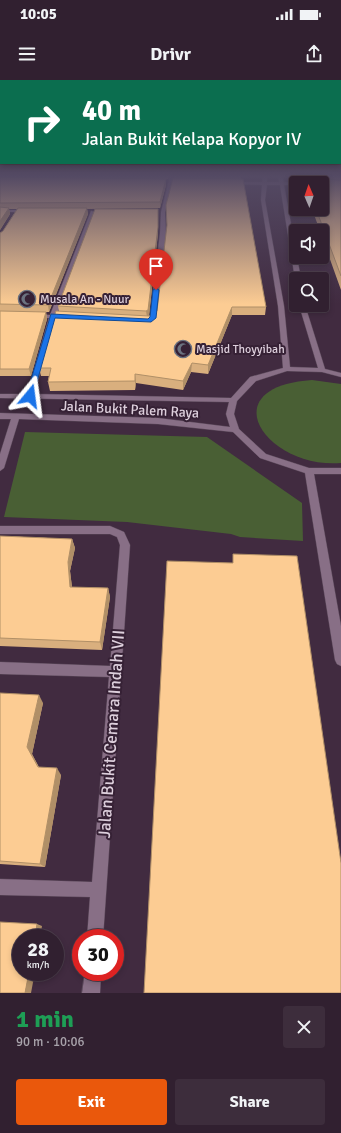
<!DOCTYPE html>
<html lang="en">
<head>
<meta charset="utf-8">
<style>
	:root { --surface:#312030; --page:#3d2d3c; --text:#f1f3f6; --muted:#a8a3ab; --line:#4c3e4c; --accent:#ea580c }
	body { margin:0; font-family:Signika,sans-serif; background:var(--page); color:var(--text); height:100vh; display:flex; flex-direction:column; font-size:15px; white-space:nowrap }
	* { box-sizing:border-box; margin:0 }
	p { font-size:13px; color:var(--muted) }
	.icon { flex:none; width:22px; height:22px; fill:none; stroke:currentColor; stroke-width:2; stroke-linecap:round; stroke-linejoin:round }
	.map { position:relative; height:913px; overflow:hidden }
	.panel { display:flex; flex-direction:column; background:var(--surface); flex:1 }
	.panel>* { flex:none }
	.banner { position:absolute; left:0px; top:0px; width:341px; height:84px; box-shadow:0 2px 6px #0003,0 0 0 1px var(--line); background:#0b6e4f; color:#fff; overflow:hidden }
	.needle { width:26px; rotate:358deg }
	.tools { position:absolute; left:289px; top:96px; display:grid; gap:8px }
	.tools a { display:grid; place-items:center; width:40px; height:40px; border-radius:4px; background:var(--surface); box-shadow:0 2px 6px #0003,0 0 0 1px var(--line); font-size:20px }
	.speed { position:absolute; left:12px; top:849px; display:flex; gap:8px; font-size:20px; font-weight:700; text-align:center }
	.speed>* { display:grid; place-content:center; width:52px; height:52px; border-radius:50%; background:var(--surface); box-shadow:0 2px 6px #0003,0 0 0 1px var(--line); line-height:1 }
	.speed small { font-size:10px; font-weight:400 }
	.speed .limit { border:6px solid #d22; background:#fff; color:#111 }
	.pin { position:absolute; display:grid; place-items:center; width:34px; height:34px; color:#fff; margin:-41px -17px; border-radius:50% 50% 50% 0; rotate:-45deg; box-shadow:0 0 4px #0007 }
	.pin .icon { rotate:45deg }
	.me { position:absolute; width:44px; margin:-22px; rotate:16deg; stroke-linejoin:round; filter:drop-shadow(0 0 3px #0008) }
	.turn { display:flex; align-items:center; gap:14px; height:84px; padding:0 16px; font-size:18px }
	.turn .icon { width:52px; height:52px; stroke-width:2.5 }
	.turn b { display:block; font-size:28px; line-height:34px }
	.round { display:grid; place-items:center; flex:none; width:42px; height:42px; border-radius:4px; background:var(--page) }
	.summary { display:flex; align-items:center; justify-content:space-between; height:68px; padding:0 16px }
	h1 { font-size:24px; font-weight:700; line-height:30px; color:#1e9e55 }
	.button { display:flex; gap:8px; margin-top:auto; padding:8px 16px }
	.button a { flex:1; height:46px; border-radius:4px; background:var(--accent); color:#fff; font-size:16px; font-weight:700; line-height:46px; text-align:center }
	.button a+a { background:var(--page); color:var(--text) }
	.status { display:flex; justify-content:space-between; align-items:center; height:28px; padding:0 20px; background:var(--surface); direction:ltr }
	.status svg { height:11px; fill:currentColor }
	header { display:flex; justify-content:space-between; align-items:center; height:52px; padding:0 16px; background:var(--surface); font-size:18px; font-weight:700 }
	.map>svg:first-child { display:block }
	.green { fill:#495f34 }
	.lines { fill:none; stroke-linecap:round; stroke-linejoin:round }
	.minor-casing { stroke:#5a4859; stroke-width:1 }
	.minor { fill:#886f86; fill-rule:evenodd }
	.wall { fill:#d9af7e }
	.shaded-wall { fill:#b08f67 }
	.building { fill:#fccc93; stroke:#b08f67 }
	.route { fill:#1a73e8; stroke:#114b97 }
	.labels { text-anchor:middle; stroke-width:4; stroke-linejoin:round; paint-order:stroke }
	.far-poi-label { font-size:12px; fill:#ddcfdc; stroke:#362135; text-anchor:start }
	.street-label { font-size:14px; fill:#ddcfdc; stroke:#362135 }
	.near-street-label { font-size:17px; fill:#ddcfdc; stroke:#362135 }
</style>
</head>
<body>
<div class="status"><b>10:05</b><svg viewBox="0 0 49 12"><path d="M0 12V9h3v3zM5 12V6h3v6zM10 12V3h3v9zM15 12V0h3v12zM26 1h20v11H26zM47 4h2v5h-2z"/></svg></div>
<header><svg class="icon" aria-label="menu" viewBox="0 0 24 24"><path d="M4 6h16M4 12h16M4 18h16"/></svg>Drivr<svg class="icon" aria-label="share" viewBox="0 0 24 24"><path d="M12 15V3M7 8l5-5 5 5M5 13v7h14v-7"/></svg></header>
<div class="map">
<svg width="341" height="913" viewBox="0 0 341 913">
	<rect width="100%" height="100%" fill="#412b40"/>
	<g class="green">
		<path d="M312 300 341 304V383C266 389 210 307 312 300Z"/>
		<polygon points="25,352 207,357 302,423 303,461 240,457 231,454 127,442 4,437"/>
	</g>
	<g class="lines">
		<defs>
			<g id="minor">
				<polygon points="170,96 174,96 165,132 166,153 156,238 145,243 142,241 150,237 160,153 161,132"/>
				<polygon points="263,96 267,96 267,102 279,102 278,96 282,96 284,102 297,103 296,103 296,105 284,105 301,199 296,199 296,200 295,199 280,105 267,105 265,120 284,226 290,287 318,288 299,225 305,225 325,289 341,293 341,297 322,292 287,291 256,301 237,321 234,334 239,349 266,374 309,388 341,388 341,394 314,394 341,546 341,586 337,584 335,580 305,393 260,378 233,352 158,344 19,339 4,388 0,391 0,374 11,339 0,339 0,333 158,338 230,347 226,334 229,322 0,318 0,314 27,314 49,238 33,238 30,236 33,234 50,235 91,131 95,132 57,235 67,235 70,237 67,239 56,239 34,314 231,318 250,297 283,288 278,226 261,120 262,105 230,104 228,103 230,102 262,102"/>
				<polygon points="0,130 28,130 30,131 28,132 0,132"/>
				<polygon points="0,446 110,446 124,452 130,465 103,858 87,858 90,817 0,815 0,799 92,802 109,597 0,594 0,582 110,586 120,465 117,457 110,454 0,454"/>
				<polygon points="85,892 101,892 100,913 82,913"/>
			</g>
		</defs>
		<use href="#minor" class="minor-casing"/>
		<use href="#minor" class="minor"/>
	</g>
	<g class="wall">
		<polygon points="0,96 169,96 168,99 166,99 166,105 160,128 87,129 88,134 49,232 46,232 47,239 31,296 0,296 0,153 3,151 17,129 9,129 10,134 0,150"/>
		<polygon points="174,96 241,96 241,99 266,227 265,235 232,235 208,294 191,292 183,310 136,303 135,310 50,311 48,302 49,296 41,296 39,288 59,231 58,226 158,153 149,236 157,231 167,147 166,125 175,98"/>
		<polygon points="308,96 341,96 341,210 322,157 322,151 320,151 312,129 322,129 322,103 305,103 305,100 309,100"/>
		<polygon points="0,456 72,459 75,468 70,491 72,507 108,508 110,517 102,570 0,566"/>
		<polygon points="0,613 43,623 32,674 39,687 61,695 45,787 0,784"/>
	</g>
	<g class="shaded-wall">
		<polygon points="166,99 166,105 160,128 160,122"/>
		<polygon points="9,128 10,134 0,150 0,141"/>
		<polygon points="87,128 88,134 49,232 48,225"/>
		<polygon points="158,129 158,153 149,236 147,237 146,231"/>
		<polygon points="232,227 232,235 208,294 208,285"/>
		<polygon points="46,232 47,239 31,296 29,289"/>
		<polygon points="192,283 191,292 183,310 183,301"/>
		<polygon points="135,294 136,303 135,310"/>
		<polygon points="72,459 75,468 70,491 73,516 70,507 68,482"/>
		<polygon points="108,508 110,517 102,570 100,562"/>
		<polygon points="39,615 43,623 32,674 42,694 38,687 27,667"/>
		<polygon points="57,688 61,695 45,787 40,784"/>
		<polygon points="37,844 42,846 40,858 35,858"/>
		<polygon points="29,892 35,892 31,913 25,913"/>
	</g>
	<g class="building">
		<polygon points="312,96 323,96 322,98 323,99 341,100 341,196 316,129 322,129 322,103 306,103 305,100 313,100"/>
		<polygon points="0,97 166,99 160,122 0,123"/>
		<polygon points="173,98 243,99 266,227 232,227 208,285 192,283 183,301 135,294 135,301 48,302 51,288 39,288 56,231 149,236 157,231 167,145 166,125"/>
		<polygon points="0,127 9,128 0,141"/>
		<polygon points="18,128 87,128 48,225 0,224 0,153 3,151"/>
		<polygon points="95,129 158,129 158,147 148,230 146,231 58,226"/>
		<polygon points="0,231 46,232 29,289 0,289"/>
		<polygon points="0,456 72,459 68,482 70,507 108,508 100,562 0,558"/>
		<polygon points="233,474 297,476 341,783 341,913 144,913 167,481 233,483"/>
		<polygon points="0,613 39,615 27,667 38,687 57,688 40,784 0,781"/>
		<polygon points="0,842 37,844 35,858 21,858 21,892 29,892 25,913 0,913"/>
	</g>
	<linearGradient id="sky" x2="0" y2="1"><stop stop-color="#241823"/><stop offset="0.43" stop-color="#544a64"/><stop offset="1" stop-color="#544a64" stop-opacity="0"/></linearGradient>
	<rect width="341" height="224" fill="url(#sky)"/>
	<polygon class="route" points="156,208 159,210 156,238 151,242 55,238 33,316 32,318 27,318 26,316 51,234 148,239 150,237 153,210"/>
	<defs>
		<symbol id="mosque-ring" viewBox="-11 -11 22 22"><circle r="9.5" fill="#362135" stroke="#6b7280" stroke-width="1.5"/><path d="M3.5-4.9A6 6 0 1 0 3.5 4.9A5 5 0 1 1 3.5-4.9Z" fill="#6b7280"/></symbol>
	</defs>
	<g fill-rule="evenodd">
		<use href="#mosque-ring" x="17" y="209" width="20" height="20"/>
		<use href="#mosque-ring" x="173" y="259" width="20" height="20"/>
	</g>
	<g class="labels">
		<g class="far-poi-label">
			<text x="40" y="223">Musala An - Nuur</text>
			<text x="196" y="273">Masjid Thoyyibah</text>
		</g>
		<g class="street-label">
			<text transform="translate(130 329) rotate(3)" y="5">Jalan Bukit Palem Raya</text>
		</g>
		<g class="near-street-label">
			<text transform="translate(111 654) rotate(-86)" y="6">Jalan Bukit Cemara Indah VII</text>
		</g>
	</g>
</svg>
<div class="tools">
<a><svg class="needle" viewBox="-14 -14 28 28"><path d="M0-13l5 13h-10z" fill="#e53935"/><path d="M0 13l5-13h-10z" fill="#a8a3ab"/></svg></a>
<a><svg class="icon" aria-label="sound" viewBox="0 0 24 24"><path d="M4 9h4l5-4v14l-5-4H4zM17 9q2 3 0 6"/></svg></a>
<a><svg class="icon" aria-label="search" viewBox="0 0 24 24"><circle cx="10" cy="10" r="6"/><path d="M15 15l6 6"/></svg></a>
</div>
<div class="speed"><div>28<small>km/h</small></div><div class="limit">30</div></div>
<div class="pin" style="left:156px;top:210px;background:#d93025"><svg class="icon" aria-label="arrive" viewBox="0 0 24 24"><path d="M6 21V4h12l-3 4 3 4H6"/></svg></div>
<svg class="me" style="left:30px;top:316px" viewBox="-20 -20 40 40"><path d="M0-17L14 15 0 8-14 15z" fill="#1a73e8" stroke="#fff" stroke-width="4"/></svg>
<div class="banner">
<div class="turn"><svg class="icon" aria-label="right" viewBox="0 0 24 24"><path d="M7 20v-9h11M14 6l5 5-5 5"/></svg><div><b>40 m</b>Jalan Bukit Kelapa Kopyor IV</div></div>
</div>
</div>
<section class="panel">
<div class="summary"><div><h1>1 min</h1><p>90 m · 10:06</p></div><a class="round"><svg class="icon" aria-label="close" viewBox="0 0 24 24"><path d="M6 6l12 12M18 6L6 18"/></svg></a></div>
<div class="button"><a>Exit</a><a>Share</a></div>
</section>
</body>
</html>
